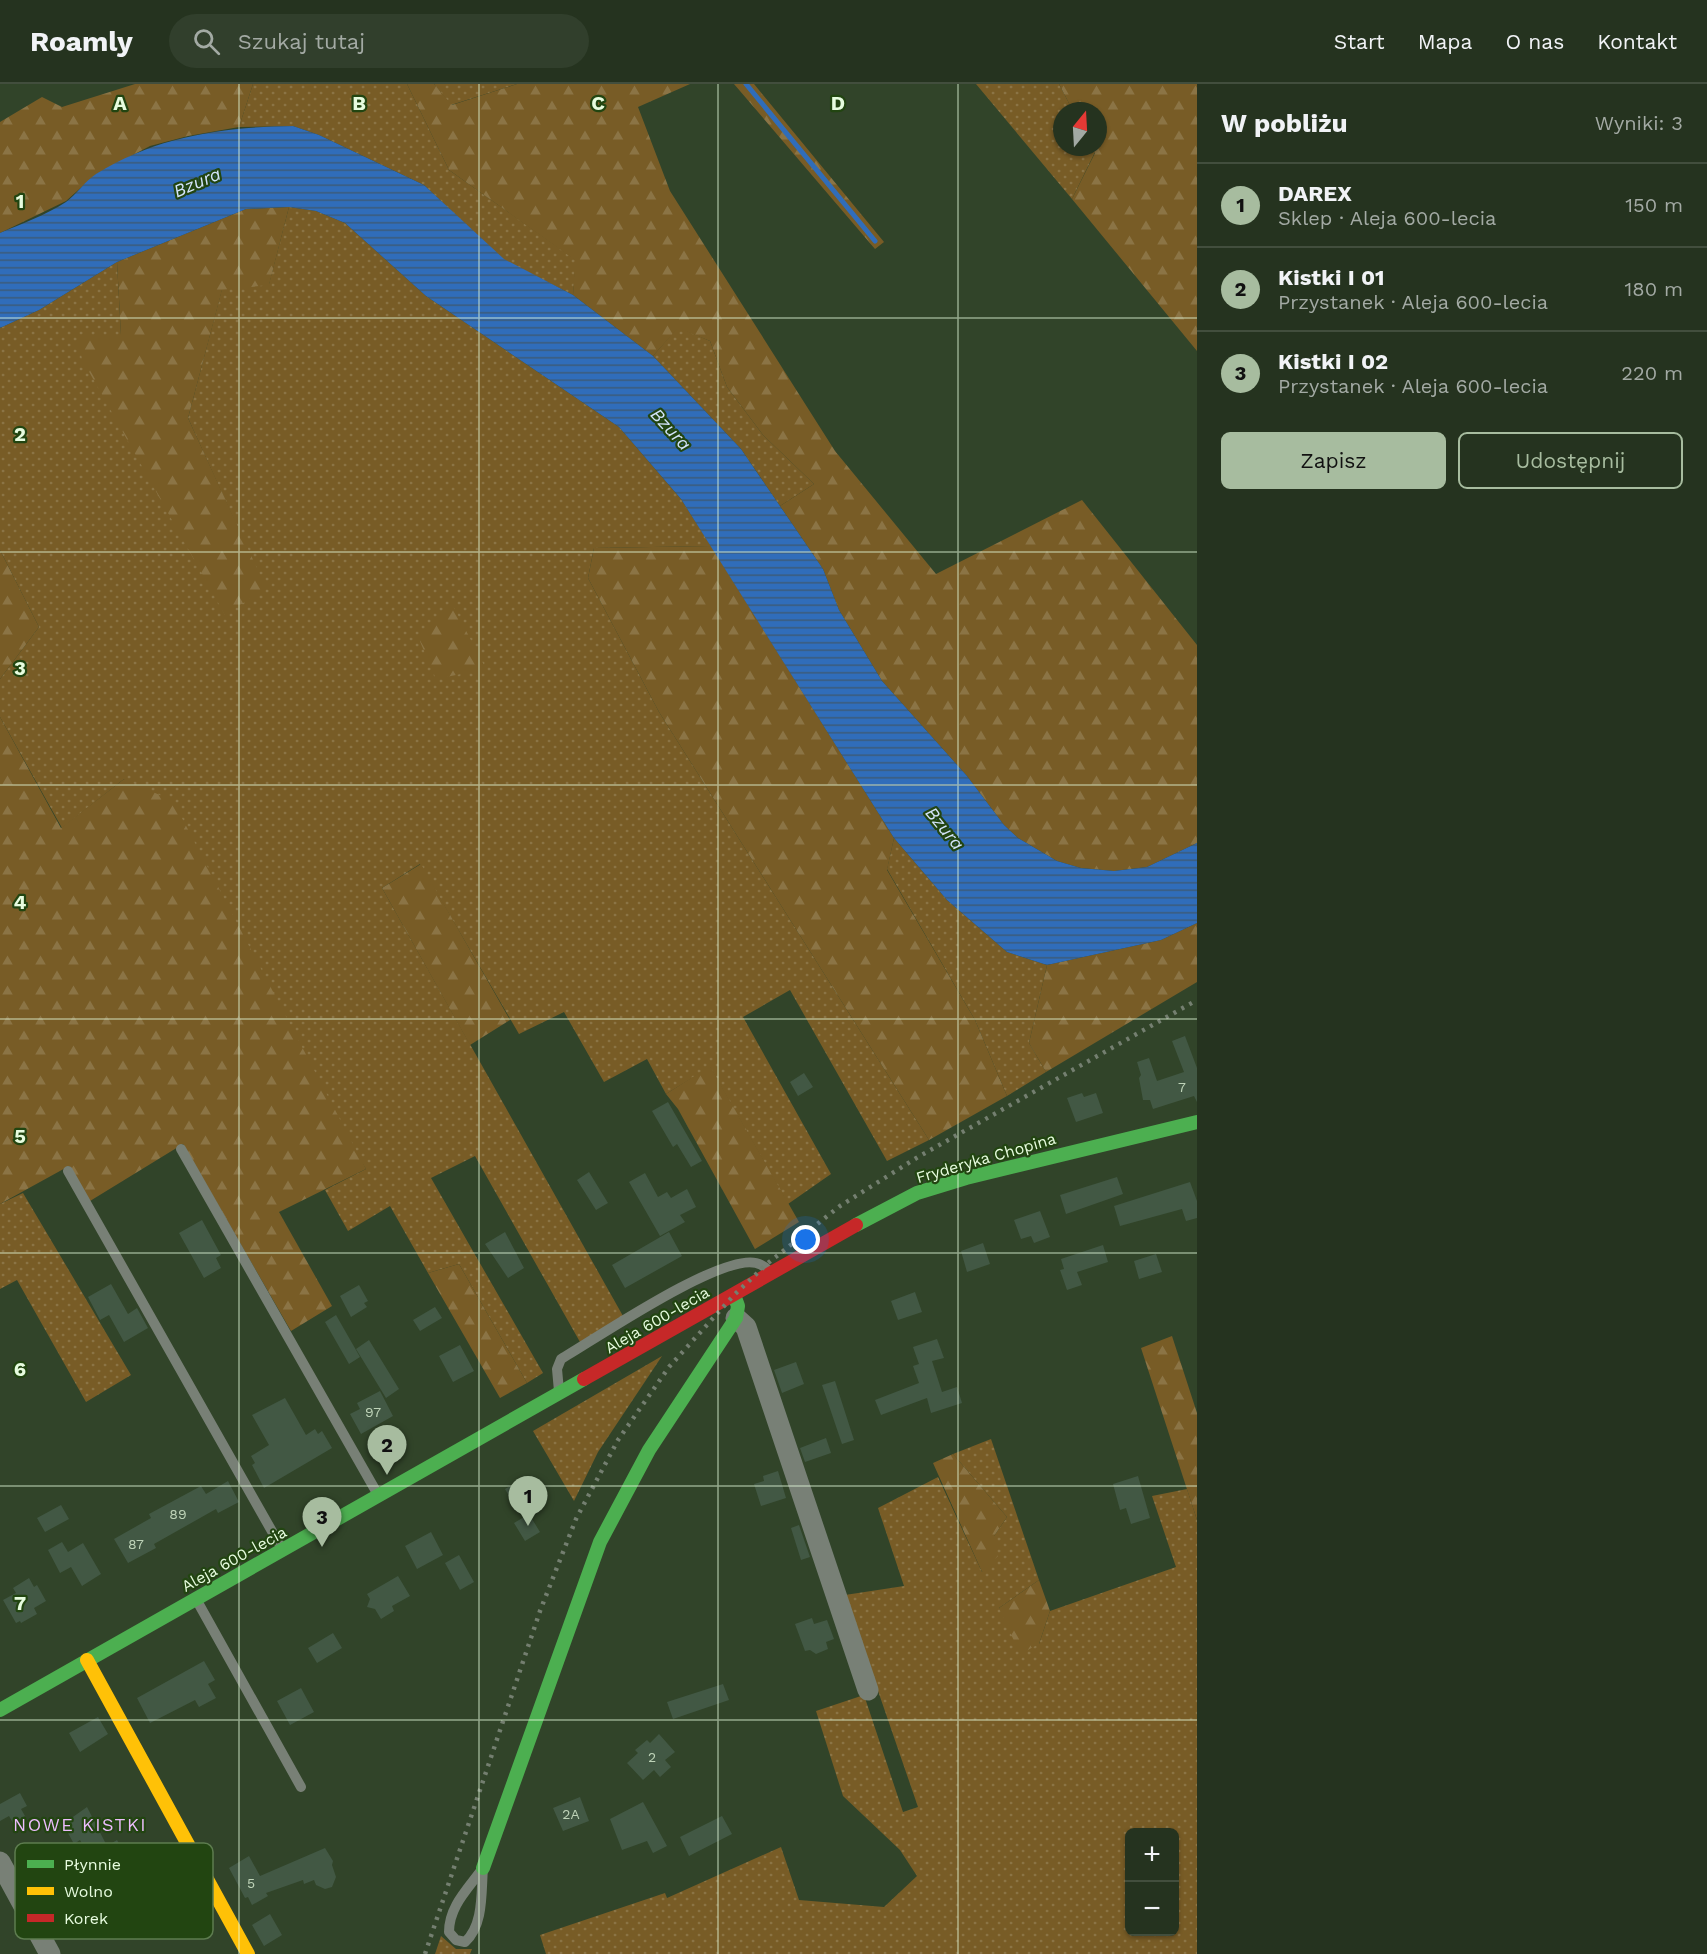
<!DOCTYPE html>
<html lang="pl">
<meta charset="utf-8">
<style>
body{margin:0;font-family:"Work Sans",sans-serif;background:#313f2c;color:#f1f3f6}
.controls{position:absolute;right:18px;bottom:18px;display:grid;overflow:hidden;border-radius:9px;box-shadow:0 2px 4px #0004}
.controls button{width:54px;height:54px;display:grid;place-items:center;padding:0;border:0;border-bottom:2px solid #424e3d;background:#25331f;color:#f1f3f6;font:30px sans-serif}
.compass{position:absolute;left:1053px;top:18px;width:54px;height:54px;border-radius:50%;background:#25331f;box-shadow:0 2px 4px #0004;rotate:18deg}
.you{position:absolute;left:806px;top:1156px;width:21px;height:21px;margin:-15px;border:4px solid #fff;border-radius:50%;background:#1a73e8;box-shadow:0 0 0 9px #1a73e833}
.badge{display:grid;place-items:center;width:39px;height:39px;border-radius:50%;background:#a7bc9f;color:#111;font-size:20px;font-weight:700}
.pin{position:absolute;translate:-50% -50px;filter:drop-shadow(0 2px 3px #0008)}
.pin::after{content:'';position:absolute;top:32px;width:21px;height:18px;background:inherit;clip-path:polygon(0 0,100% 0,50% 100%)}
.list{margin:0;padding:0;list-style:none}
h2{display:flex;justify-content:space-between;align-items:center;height:78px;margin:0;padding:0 24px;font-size:26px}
h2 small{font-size:20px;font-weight:400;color:#a3aaa4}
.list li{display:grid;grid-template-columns:39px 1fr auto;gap:18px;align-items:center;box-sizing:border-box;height:84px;padding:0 24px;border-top:2px solid #424e3d}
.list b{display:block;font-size:22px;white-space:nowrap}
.list p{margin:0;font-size:20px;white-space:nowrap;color:#a3aaa4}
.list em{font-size:20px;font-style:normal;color:#a3aaa4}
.actions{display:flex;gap:12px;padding:18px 24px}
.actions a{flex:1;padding:14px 0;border:2px solid #a7bc9f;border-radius:9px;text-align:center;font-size:21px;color:#a7bc9f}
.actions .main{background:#a7bc9f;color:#111}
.icon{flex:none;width:33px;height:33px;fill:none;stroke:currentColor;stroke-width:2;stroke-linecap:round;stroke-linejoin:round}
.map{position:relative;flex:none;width:1197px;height:1870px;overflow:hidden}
header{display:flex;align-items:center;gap:36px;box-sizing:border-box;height:84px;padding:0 30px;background:#25331f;border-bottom:2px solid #424e3d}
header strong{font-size:28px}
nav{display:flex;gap:33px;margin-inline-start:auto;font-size:21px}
.search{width:420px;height:54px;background:#313f2c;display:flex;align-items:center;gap:15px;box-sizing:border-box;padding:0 21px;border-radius:33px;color:#a3aaa4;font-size:22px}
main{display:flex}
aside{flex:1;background:#25331f}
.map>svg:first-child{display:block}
</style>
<header>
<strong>Roamly</strong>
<div class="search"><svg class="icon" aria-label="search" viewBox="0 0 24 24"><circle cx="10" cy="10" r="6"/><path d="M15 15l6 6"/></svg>Szukaj tutaj</div>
<nav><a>Start</a><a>Mapa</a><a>O nas</a><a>Kontakt</a></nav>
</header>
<main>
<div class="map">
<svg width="1197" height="1870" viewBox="0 0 1197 1870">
<defs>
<pattern id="green-dots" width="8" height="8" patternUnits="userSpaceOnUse" patternTransform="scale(1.5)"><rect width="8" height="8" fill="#785c26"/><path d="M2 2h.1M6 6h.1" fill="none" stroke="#8b7445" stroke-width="1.8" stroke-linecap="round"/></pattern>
<pattern id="forest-firs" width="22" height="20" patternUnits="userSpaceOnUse" patternTransform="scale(1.5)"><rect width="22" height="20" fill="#785c26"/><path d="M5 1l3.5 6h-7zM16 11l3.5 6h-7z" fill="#8b7445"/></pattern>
<pattern id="water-rules" width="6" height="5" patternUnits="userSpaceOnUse" patternTransform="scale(1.5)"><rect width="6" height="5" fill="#306dba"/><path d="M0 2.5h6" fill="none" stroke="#3c5b79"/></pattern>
</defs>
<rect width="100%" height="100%" fill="#314429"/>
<path fill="url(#green-dots)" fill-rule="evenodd" d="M253 0H407L449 86 576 176 573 211 504 176 424 101 319 51 293 42 239 43Z
M434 0H517L451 21Z
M976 0H1059L1073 27H1062V63H1092L1095 68 1072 115Z
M289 123 316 127 345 139 426 212 619 343 681 415 711 462 594 464 588 494 659 628 929 1056 887 1077 790 906 743 933 831 1090 788 1120 710 983 666 1010 647 975 604 998 564 928 519 950 420 780 382 804 623 1232 580 1258 475 1072 431 1094 543 1289 527 1299 459 1180 428 1189 390 1122 348 1147 325 1106 366 1085 124 695 62 744 0 633V595L39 543 0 466V244L39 226 117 178 121 251 265 504 188 334 222 205 269 200Z
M678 243 710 257 727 303 763 351 814 400 780 422 741 365 653 272Z
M894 754 947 816 1007 868 1047 881 1029 959 1046 988 1007 1012 975 936 887 785Z
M23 1109 131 1291 86 1318 17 1196 0 1205V1120Z
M662 1272 598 1368 574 1417 533 1347Z
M991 1355 1039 1496 999 1524 1039 1560 1050 1527 1176 1483 1152 1412 1187 1405 1197 1436V1870H546L540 1851 665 1809 667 1814 781 1763 799 1816 884 1823 917 1792 900 1766 843 1712 816 1627 864 1611 903 1728 918 1723 845 1511 904 1502 878 1424 938 1393 982 1488 994 1452 1007 1433 953 1370ZM1130 1748H1174V1848H1130Z
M441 1852 456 1865H472L470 1870H435Z"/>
<path fill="url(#forest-firs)" d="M135 0H253L239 43 188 52 150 62 95 91 66 117 0 149V38L42 13 62 23Z
M407 0H434L452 21 517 0H690L638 23 670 107 835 367 936 490 1082 416 1197 561V759L1147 783 1114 787 1081 784 1057 777 1018 754 1004 741 967 692 882 597 839 526 823 485 780 422 814 400 763 351 727 303 710 257 678 244 653 272 573 211 575 176 449 86Z
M734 0H754L884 158 875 165Z
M1059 0H1197V267L1072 115 1095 69 1092 63H1098V27H1073Z
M289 123 269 201 222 206 188 334 266 504 225 531 82 275 77 252 121 251 117 178 246 125Z
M711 462 894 754 887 786 975 936 1007 1012 929 1056 659 628 588 494 594 464Z
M0 466 39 543 0 595Z
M451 518 486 585 436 595 419 555Z
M0 633 61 744 124 695 173 717 366 1085 279 1128 332 1222 291 1247 183 1060 90 1117 69 1082 0 1120Z
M421 780 510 936 470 961 382 804Z
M1197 839V898L1046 988 1029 959 1047 881 1161 856Z
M710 982 799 1138 755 1165 678 1025 666 1010Z
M459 1180 527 1299 500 1314 428 1189Z
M1172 1252 1197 1329V1436L1141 1264Z
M953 1370 1007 1433 994 1452 998 1472 982 1488 933 1379Z
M1039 1496 1050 1527 1039 1560 1020 1570 999 1524Z"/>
<path fill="url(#water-rules)" d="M293 42 319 51 424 101 504 175 573 211 653 272 741 365 823 485 839 526 882 597 967 692 1004 741 1018 754 1057 777 1081 784 1114 787 1147 783 1197 759V839L1161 856 1047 881 1007 868 947 816 894 754 681 415 619 343 426 212 345 139 316 127 289 123 246 125 117 178 39 226 0 244V149C21 140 46 131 66 118 77 110 85 97 96 90 157 52 223 43 293 42Z"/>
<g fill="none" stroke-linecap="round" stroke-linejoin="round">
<path stroke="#306dba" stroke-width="5" d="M746 0 875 157"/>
</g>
<path fill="#425844" d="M1185 952 1197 984V1018L1194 1012 1153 1025 1150 1016H1143L1139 994 1141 991 1137 978 1149 974 1157 997 1184 988 1172 957Z
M804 989 813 1003 798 1012 790 998Z
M1082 1009 1084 1013 1096 1009 1103 1029 1076 1038 1067 1014Z
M668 1018 702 1077 691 1083 677 1060 673 1063 652 1027Z
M589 1088 608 1119 596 1126 577 1096Z
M645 1089 658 1113 667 1108 671 1114 687 1105 696 1123 680 1131 685 1138 660 1152 629 1098Z
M1117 1093 1123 1110 1066 1130 1060 1111Z
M1190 1098 1197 1117V1134L1186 1137 1182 1125 1120 1142 1114 1122Z
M1040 1127 1050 1153 1034 1159 1031 1152 1021 1155 1014 1136Z
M202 1136 221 1171 216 1174 221 1184 204 1194 179 1149Z
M505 1148 524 1184 508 1194 485 1160Z
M669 1148 682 1172 625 1204 612 1181Z
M983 1159 990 1180 967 1188 961 1167Z
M1103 1161 1108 1178 1077 1188 1082 1201 1067 1206 1060 1186 1064 1185 1061 1175Z
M1156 1170 1162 1188 1139 1195 1134 1177Z
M111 1200 128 1230 137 1224 148 1244 124 1258 109 1231 100 1236 88 1213Z
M359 1201 368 1217 364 1219 367 1223 351 1233 340 1212Z
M915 1208 922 1228 898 1236 891 1217Z
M435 1223 442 1234 420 1247 413 1236Z
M336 1231 360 1273 349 1280 325 1238Z
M937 1255 944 1274 932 1277 942 1308 957 1303 962 1319 931 1329 927 1314 881 1331 875 1316 919 1299 913 1282 919 1280 913 1263Z
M369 1256 399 1305 386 1314 356 1265Z
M460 1261 474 1287 453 1298 439 1272Z
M796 1278 804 1300 782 1309 774 1286Z
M835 1297 854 1356 842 1360 822 1301Z
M380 1307 393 1332 361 1350 350 1330 360 1325 357 1319Z
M285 1314 306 1351 315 1345 318 1350 322 1347 332 1364 264 1404 252 1381 255 1379 251 1372 269 1361 252 1331Z
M826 1354 831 1369 805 1378 800 1364Z
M778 1387 786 1414 761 1422 754 1400 764 1397 763 1392Z
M1138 1392 1150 1434 1131 1440 1126 1424 1120 1426 1113 1400Z
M526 1393 538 1412 516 1424 505 1405Z
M228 1397 239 1418 218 1429 216 1425 154 1460 156 1464 128 1479 114 1455 151 1434 149 1430 201 1402 206 1410Z
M61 1421 69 1435 45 1448 37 1434Z
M529 1430 540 1448 525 1457 514 1439Z
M799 1441 810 1473 801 1476 791 1444Z
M431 1448 443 1471 417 1485 405 1462Z
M62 1458 68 1468 83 1459 101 1490 82 1502 71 1483 60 1489 48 1466Z
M459 1471 474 1498 460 1506 445 1479Z
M398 1492 410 1512 392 1522 394 1527 381 1535 375 1525 367 1523 370 1515 367 1510Z
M29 1494 34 1503 37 1501 46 1517 34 1524 37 1530 21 1539 20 1537 16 1539 3 1516 16 1509 13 1504Z
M812 1534 814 1540 827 1536 834 1555 826 1558 828 1565 816 1570 810 1566 805 1567 795 1540Z
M333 1549 342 1564 317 1579 308 1564Z
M204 1577 215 1596 208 1600 216 1614 199 1623 195 1616 150 1639 137 1614Z
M723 1600 729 1616 673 1635 667 1618Z
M301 1604 314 1628 290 1641 277 1617Z
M98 1633 108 1650 80 1668 69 1649Z
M659 1650 675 1668 665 1676 671 1683 660 1693 654 1686 643 1696 627 1679 638 1669 635 1666 647 1656 650 1659Z
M20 1709 27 1722 21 1725 25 1732 13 1739 9 1732 0 1737V1720Z
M580 1713 589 1737 563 1747 553 1724Z
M643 1718 667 1762 653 1769 647 1757 622 1766 610 1735Z
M87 1723 107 1762 117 1756 128 1775 146 1766 148 1770 160 1763 171 1782 132 1804 137 1811 116 1823 80 1756 74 1760 63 1740Z
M722 1732 732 1750 689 1772 680 1753Z
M325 1764 333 1777 332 1781 336 1793 332 1803 325 1805 316 1801 314 1796 304 1800 303 1796 266 1809 268 1812 252 1821 248 1813 245 1814 229 1784 249 1772 260 1792Z
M270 1830 282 1851 264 1862 252 1841Z"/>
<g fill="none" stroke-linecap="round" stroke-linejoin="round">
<path stroke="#788076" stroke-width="10" d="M181 1065 377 1409
M68 1087 282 1465
M559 1307 557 1285 561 1275C597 1254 720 1170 756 1179 760 1180 765 1183 768 1186
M196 1515 301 1703
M483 1784C481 1808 484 1841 465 1858L456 1856 449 1848C449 1822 468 1805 483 1784Z"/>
<path stroke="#788076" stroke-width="21" d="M736 1234 746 1243 868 1606
M0 1778 50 1870"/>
<path stroke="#4caf50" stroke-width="14" d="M856 1141 917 1109 966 1094 1197 1038
M0 1626 584 1295
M483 1784 600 1458 649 1366 736 1234 738 1222 734 1211"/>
<path stroke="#ffc107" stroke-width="14" d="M87 1576 248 1870"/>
<path stroke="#c62828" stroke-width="14" d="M584 1295 856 1141"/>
<path stroke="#747f70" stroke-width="4.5" stroke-dasharray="3 6" stroke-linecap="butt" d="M425 1870 540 1527 576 1435 618 1356 669 1283 734 1211 768 1179 840 1122 918 1073 1197 916"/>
</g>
<path fill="none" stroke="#e7fcdf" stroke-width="1.5" stroke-opacity="0.55" d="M239 0V1870M479 0V1870M718 0V1870M958 0V1870M0 234H1197M0 468H1197M0 701H1197M0 935H1197M0 1169H1197M0 1402H1197M0 1636H1197"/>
<g text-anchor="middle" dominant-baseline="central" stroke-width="4.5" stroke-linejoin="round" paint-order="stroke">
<g font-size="14" fill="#bed3b8">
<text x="1182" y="1003">7</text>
<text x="373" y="1328">97</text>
<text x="178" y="1430">89</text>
<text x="136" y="1460">87</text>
<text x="652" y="1673">2</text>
<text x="571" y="1730">2A</text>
<text x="251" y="1799">5</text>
</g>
<g font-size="16" fill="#e7fcdf" stroke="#224511">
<text transform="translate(986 1074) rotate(-16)">Fryderyka Chopina</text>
<text transform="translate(657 1236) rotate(-30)">Aleja 600-lecia</text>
<text transform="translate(234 1475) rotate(-29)">Aleja 600-lecia</text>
</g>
<g font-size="18" font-style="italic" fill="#d3e4fb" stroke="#224511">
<text transform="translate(197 98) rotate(-23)">Bzura</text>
<text transform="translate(671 345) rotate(47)">Bzura</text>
<text transform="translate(945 744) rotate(51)">Bzura</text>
</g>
<g font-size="18" letter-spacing="1.5" fill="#ecbdfd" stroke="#224511">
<text x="80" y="1740">NOWE KISTKI</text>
</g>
</g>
<rect x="15" y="1759" width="198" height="96" rx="9" fill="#224511" stroke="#5d7c4f" stroke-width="1.5"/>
<rect x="27" y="1776" width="27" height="8" fill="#4caf50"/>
<rect x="27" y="1803" width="27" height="8" fill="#ffc107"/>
<rect x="27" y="1830" width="27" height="8" fill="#c62828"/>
<g font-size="16" fill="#e7fcdf">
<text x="64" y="1786">Płynnie</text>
<text x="64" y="1813">Wolno</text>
<text x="64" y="1840">Korek</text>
</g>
<g font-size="20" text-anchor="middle" font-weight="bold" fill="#e7fcdf" stroke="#224511" stroke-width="4.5" stroke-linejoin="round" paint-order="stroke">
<text x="120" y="26">A</text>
<text x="359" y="26">B</text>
<text x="598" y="26">C</text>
<text x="838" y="26">D</text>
<text x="20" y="124">1</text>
<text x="20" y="357">2</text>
<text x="20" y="591">3</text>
<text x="20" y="825">4</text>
<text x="20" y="1059">5</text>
<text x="20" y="1292">6</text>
<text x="20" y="1526">7</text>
</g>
</svg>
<div class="controls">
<button>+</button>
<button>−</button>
</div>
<svg class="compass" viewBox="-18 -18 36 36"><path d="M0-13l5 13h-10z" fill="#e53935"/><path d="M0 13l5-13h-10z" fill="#a3aaa4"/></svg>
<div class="you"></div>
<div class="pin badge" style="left:528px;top:1442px">1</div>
<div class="pin badge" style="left:387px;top:1391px">2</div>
<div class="pin badge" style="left:322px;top:1463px">3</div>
</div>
<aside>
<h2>W pobliżu<small>Wyniki: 3</small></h2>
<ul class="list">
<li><span class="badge">1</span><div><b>DAREX</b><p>Sklep · Aleja 600-lecia</p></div><em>150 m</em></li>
<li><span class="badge">2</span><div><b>Kistki I 01</b><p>Przystanek · Aleja 600-lecia</p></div><em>180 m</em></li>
<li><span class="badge">3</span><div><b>Kistki I 02</b><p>Przystanek · Aleja 600-lecia</p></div><em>220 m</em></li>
</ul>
<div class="actions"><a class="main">Zapisz</a><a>Udostępnij</a></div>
</aside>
</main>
